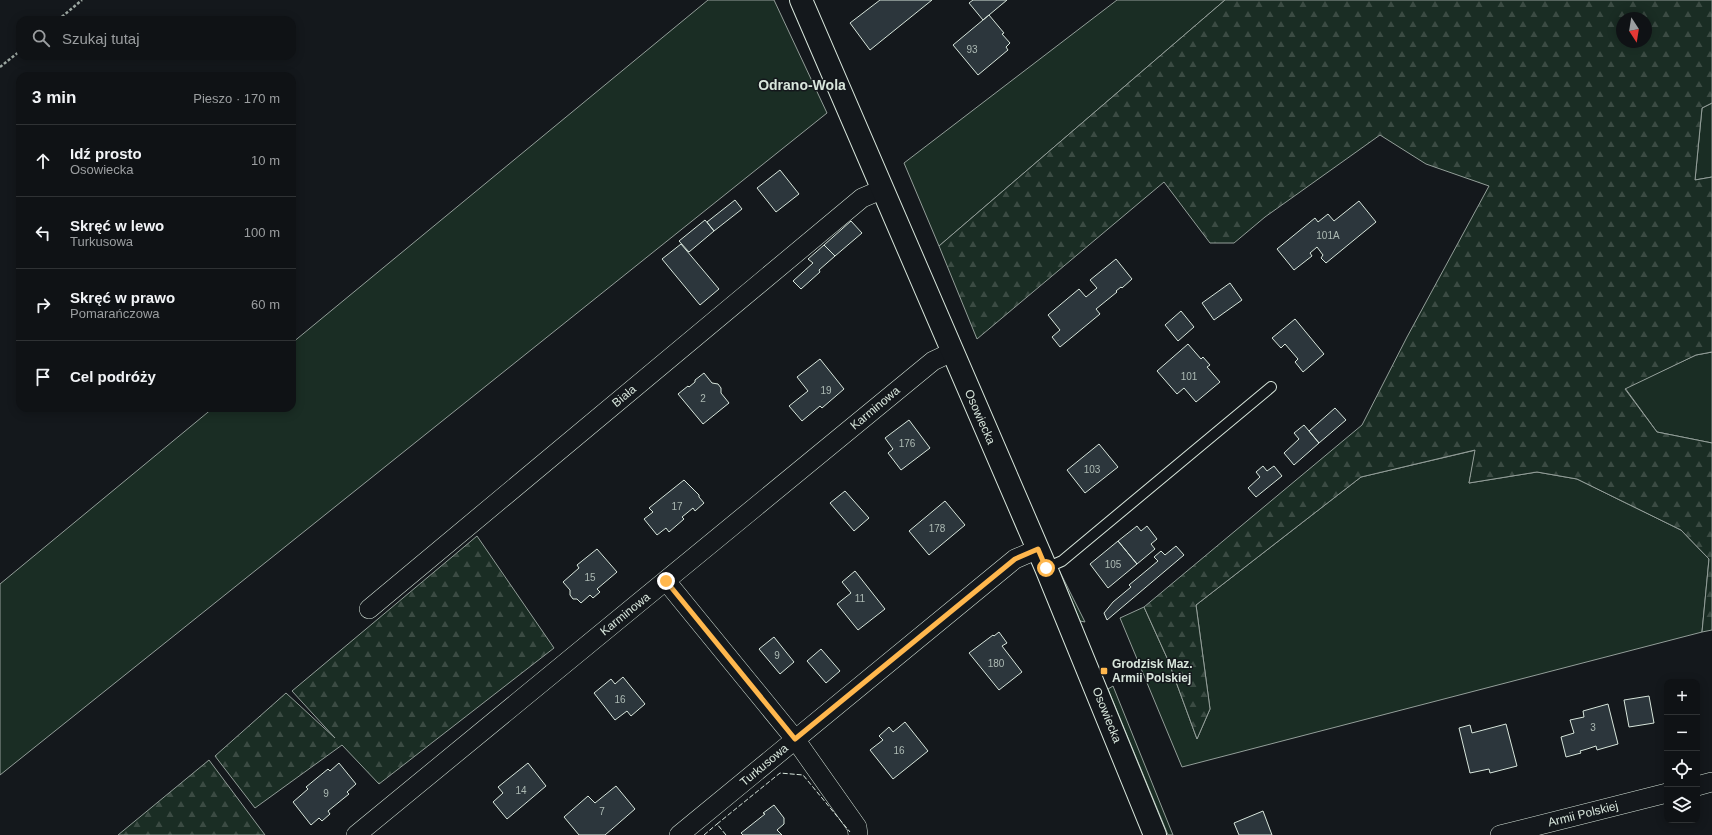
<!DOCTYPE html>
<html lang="pl">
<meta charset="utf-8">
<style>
body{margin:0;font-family:Helvetica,sans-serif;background:#181b1e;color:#f1f3f6}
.controls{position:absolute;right:12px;bottom:12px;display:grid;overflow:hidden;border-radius:8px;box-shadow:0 2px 10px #0003}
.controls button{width:36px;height:36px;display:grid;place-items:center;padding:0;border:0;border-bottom:1px solid #2f3234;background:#0f1215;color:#f1f3f6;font:20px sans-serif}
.compass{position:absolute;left:1616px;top:12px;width:36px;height:36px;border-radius:50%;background:#0f1215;box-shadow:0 2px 10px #0003;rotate:168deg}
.stop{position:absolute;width:12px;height:12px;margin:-9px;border:3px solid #ffb74d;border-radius:50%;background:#fff}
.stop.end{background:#ffb74d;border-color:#fff;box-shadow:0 1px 4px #0008}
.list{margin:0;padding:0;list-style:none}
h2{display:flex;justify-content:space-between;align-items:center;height:52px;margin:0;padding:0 16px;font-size:17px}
h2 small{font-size:13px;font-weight:400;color:#9b9ea0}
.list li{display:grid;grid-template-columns:26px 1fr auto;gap:12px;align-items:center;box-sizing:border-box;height:72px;padding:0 16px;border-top:1px solid #2f3234}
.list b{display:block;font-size:15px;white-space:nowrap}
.list p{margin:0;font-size:13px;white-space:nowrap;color:#9b9ea0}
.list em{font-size:13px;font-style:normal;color:#9b9ea0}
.icon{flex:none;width:22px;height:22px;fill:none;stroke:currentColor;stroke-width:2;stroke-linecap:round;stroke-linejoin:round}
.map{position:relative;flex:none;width:1712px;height:835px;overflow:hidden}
.search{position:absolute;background:#0f1215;box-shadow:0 2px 10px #0003;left:16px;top:16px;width:280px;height:44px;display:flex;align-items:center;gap:10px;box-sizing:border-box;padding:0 14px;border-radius:12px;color:#9b9ea0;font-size:15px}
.panel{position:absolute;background:#0f1215;box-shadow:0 2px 10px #0003;left:16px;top:72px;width:280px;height:340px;border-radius:12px}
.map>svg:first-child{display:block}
</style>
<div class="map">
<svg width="1712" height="835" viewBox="0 0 1712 835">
<defs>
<pattern id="forest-firs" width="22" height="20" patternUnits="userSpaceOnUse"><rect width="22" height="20" fill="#1a2d24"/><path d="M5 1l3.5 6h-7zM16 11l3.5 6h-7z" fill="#3b4b43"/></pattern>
</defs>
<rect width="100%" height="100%" fill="#14181c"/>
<path fill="#1a2d24" stroke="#939e99" d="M708 0H774L827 113 0 775V584L213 408H292V343Z
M1117 0H1225L939 246 904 163Z
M1712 103V177L1695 180 1702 108Z
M1712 352V443L1657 432 1625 388 1696 355Z
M1476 450 1469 483 1537 472 1577 479 1681 530 1709 559 1702 632 1182 767 1120 618 1144 607 1168 660 1197 739 1210 709 1196 605 1361 477Z
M1059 570 1085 622 1080 621Z
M1113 686 1173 835H1168L1108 689Z"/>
<path fill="url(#forest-firs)" stroke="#939e99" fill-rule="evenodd" d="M1225 0H1712V103L1702 108 1695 180 1712 177V352L1696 355 1625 389 1657 432 1712 443V630L1702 632 1709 559 1681 530 1577 479 1537 472 1469 483 1475 450 1361 477 1196 605 1210 709 1197 739 1168 660 1144 607 1362 425 1407 337 1489 186 1426 164 1380 135 1265 217 1234 243H1210L1164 182 977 339 939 246ZM1622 18H1646V42H1622Z
M477 536 554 648 379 784 342 745 255 808 215 756 286 693 335 738 292 691Z
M209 760 265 835H118Z"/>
<path fill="#2c363c" stroke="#d8e6dc" d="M880 0H932L870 50 850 23Z
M973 0H1007L983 20 969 3Z
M989 15 1004 33 1002 34 1010 43 1006 47 1008 50 978 75 953 45Z
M780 170 799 194 776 212 757 188Z
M735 200 742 209 714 231 707 222Z
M1359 201 1376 222 1326 263 1321 258 1323 255 1317 247 1310 253 1312 256 1294 270 1277 249 1315 218 1318 222 1328 214 1334 221Z
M705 220 714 231 689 252 679 241Z
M851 221 862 233 835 256 824 245Z
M681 244 719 289 700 305 662 259Z
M824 245 835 256 819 270 820 272 801 289 793 281 813 263 808 259Z
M1116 259 1132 279 1122 288 1121 287 1116 291 1117 292 1096 309 1100 314 1060 347 1052 337 1060 330 1048 315 1079 289 1086 297 1097 288 1090 280Z
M1230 283 1242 300 1214 320 1202 303Z
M1181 311 1194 327 1178 341 1165 325Z
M1295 319 1324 354 1303 372 1295 362 1298 359 1285 344 1281 348 1272 338Z
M1188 344 1201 359 1203 357 1210 365 1207 367 1220 382 1196 402 1184 388 1177 394 1157 371Z
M820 359 844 389 822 408 820 406 802 421 789 406 808 391 797 377Z
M704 373 712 383 718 384 721 388V393L729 403 703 424 678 394 688 386 689 387 695 382V380Z
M1335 408 1346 420 1319 443 1309 431Z
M909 420 930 448 901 470 888 453 893 449 885 438Z
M1304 425 1319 443 1294 465 1284 453 1299 439 1294 433Z
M1099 444 1118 467 1085 493 1067 470Z
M1263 466 1267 471 1274 466 1282 476 1256 497 1248 488 1260 477 1256 472Z
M684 480 699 495V497L704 503 695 511 693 508 682 517 684 519 669 532 666 528 657 535 644 519 653 512 649 508Z
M845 491 869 518 854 531 830 503Z
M945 501 965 525 929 555 909 531Z
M1137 526 1141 531 1147 526 1157 539 1151 544 1155 549 1137 564 1118 541Z
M1118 541 1137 564 1108 588 1090 564Z
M1176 546 1184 555 1107 620 1104 613 1113 602 1131 587 1129 585 1158 561 1154 557 1161 551 1165 555Z
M597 549 617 572 597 589 600 592 593 598 590 595 581 603 577 599H573L570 595V590L563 582 579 568 577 565Z
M855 571 885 609 858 630 837 604 851 593 842 582Z
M999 632 1007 643 1002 646 1022 672 999 690 969 653 993 635 994 636Z
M774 637 794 662 780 674 759 649Z
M821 649 840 671 826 683 807 661Z
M623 677 645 704 631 716 627 711 615 720 594 693 611 679 615 684Z
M1649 696 1654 723 1629 727 1624 700Z
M1608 704 1618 744 1597 750 1596 746 1587 749 1580 751 1581 753 1566 757 1561 737 1574 733 1570 720 1584 717 1583 711Z
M905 722 928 751 893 779 870 750 883 740 879 736 889 727 893 732Z
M1506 724 1517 766 1490 773 1489 769 1470 773 1459 728 1470 725 1472 733Z
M339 763 356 784 347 792 349 794 328 811 330 814 322 821 319 818 311 825 293 802 308 789 306 787 328 769 330 771Z
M528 763 546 786 507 819 493 802 503 793 498 787Z
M616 786 635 809 605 835H579L564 817 588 796 595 803Z
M774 805 784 818V824L777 830 782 835H743L741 833 765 814 763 813Z
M1263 811 1272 835H1239L1234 823Z"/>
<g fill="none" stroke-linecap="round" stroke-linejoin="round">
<g stroke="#d8e6dc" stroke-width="12">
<path id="lane" d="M1046 568 1062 561 1271 387"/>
</g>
<g stroke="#d8e6dc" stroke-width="20">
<path id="street" d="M666 581 795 739 857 827 858 835
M369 609 862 198 883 189
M1697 786 1712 782
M356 835 933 361 952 352
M679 835 1015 559 1038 549
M1500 835 1667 793"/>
</g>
<g stroke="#d8e6dc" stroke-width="24">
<path id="secondary" d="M801 0 1046 568 1155 835"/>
</g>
<path stroke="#9da8a2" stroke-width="2.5" stroke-dasharray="3 2" stroke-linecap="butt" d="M58 20 82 0
M0 67 20 51"/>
<use href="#lane" stroke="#14181c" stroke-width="10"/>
<use href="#street" stroke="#14181c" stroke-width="19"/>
<use href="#secondary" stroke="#14181c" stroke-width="22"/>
<path stroke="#d8e6dc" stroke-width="1" stroke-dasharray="5 2" stroke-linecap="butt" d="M704 835 717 824
M726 835 717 824 780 773 803 775 850 832"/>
</g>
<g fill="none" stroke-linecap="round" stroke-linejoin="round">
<path stroke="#ffb74d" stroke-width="5" d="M666 581 795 739 1015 559 1038 549 1046 568"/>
</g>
<rect fill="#ffb74d" stroke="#14181c" stroke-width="1.5" x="1100" y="667" width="8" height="8" rx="2"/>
<g text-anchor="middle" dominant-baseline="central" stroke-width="3" stroke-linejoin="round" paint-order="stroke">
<g font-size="10" fill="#adbab4">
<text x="972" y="49">93</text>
<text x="1328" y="235">101A</text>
<text x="1189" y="376">101</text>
<text x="826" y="390">19</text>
<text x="703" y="398">2</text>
<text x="907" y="443">176</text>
<text x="1092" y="469">103</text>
<text x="677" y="506">17</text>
<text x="937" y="528">178</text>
<text x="1113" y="564">105</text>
<text x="590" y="577">15</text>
<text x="860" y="598">11</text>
<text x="777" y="655">9</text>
<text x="996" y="663">180</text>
<text x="620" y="699">16</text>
<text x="1593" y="727">3</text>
<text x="899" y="750">16</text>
<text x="521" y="790">14</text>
<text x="326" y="793">9</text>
<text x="602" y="811">7</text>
</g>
<g font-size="12" fill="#d8e6dc" stroke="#14181c">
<text transform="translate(624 396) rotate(-40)">Biała</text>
<text transform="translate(875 408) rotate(-40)">Karminowa</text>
<text transform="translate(980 417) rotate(66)">Osowiecka</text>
<text transform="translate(625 614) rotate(-39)">Karminowa</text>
<text transform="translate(1107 715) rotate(68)">Osowiecka</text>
<text transform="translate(764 765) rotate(-40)">Turkusowa</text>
<text transform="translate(1583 814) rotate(-14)">Armii Polskiej</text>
</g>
<g font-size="12" font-weight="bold" fill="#d8e6dc" stroke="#14181c" text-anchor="start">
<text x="1112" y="664">Grodzisk Maz.<tspan x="1112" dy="14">Armii Polskiej</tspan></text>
</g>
<g font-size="14" font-weight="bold" fill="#d8e6dc" stroke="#14181c">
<text x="802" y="85">Odrano-Wola</text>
</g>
</g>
</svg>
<div class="controls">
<button>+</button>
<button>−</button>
<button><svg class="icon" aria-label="locate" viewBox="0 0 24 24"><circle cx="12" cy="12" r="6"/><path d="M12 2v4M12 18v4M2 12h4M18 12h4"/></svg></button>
<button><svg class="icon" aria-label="layers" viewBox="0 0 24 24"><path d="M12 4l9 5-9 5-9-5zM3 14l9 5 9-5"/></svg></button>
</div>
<svg class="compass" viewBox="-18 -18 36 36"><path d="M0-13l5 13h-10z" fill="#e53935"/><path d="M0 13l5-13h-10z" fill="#9b9ea0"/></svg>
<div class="stop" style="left:1046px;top:568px"></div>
<div class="stop end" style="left:666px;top:581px"></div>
<div class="search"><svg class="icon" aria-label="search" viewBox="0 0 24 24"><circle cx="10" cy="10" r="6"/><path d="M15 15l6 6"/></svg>Szukaj tutaj</div>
<section class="panel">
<h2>3 min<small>Pieszo · 170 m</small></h2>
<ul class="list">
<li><svg class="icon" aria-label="ahead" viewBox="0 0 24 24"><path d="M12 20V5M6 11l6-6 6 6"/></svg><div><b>Idź prosto</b><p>Osowiecka</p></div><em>10 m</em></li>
<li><svg class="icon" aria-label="left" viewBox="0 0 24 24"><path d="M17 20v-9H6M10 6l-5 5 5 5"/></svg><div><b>Skręć w lewo</b><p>Turkusowa</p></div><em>100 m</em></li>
<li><svg class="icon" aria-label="right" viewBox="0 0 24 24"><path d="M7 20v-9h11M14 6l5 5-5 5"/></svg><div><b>Skręć w prawo</b><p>Pomarańczowa</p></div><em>60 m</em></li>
<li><svg class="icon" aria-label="arrive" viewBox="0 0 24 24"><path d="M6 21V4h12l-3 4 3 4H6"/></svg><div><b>Cel podróży</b></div></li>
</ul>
</section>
</div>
